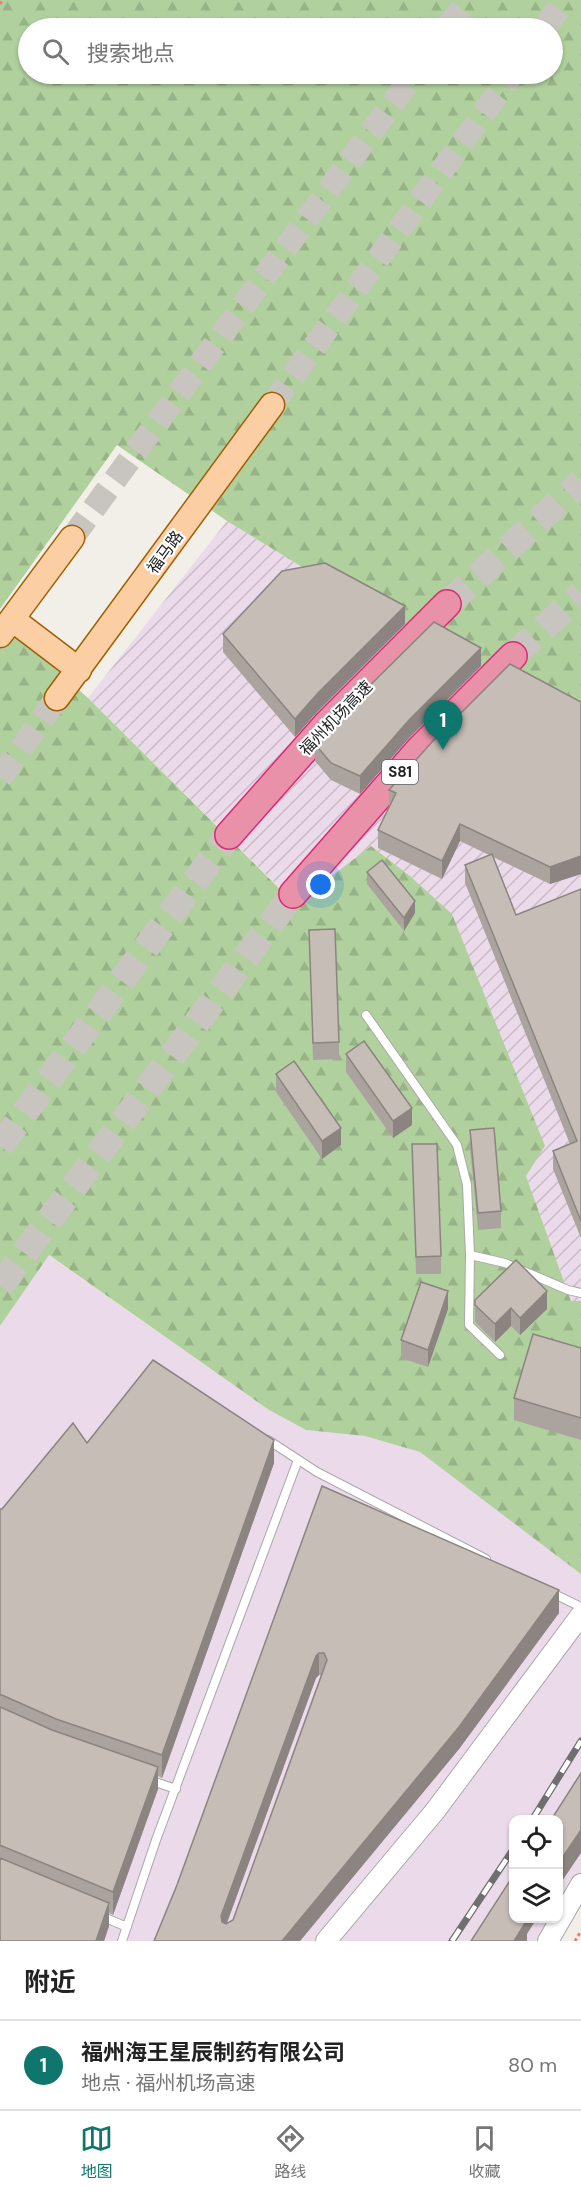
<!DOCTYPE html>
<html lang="zh">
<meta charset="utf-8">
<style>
body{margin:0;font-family:"DM Sans","Noto Sans SC",sans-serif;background:#f2f2f2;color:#222}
.controls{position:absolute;right:18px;bottom:18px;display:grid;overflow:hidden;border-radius:12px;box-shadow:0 2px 4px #0004}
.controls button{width:54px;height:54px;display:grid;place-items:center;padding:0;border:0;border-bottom:2px solid #e0e0e0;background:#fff;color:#222;font:30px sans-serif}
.you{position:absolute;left:321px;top:885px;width:21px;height:21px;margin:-15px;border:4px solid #fff;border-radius:50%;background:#1a73e8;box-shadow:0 0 0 9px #1a73e833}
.badge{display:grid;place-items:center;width:39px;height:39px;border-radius:50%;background:#0f766e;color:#fff;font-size:20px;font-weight:700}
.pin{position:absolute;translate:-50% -50px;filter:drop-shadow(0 2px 3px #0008)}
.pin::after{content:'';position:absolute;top:32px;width:21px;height:18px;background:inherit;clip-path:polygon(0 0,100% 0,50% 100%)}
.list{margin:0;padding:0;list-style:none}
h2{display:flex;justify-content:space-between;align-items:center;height:78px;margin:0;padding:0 24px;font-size:26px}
h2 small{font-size:20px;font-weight:400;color:#767676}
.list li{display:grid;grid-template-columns:39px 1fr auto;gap:18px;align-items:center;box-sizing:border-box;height:90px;padding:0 24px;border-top:2px solid #e0e0e0}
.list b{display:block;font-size:22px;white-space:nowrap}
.list p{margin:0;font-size:20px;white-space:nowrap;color:#767676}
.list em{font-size:20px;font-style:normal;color:#767676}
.icon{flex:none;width:33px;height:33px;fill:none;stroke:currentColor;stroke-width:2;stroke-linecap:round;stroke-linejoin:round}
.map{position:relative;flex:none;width:581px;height:1941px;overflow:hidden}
.search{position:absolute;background:#fff;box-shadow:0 2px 4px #0004;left:18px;right:18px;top:18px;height:66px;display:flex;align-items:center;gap:15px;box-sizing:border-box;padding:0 21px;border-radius:33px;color:#767676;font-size:22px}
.sheet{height:168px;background:#fff}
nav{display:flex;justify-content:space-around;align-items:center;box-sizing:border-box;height:84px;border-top:2px solid #e0e0e0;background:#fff;font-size:16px;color:#767676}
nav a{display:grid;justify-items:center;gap:3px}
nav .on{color:#0f766e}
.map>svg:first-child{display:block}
</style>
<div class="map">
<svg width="581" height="1941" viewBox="0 0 581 1941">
<defs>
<pattern id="industrial-furrows" width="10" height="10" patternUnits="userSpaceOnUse" patternTransform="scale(1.5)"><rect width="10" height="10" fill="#ebdae9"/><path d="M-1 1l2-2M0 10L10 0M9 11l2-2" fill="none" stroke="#c9bbc8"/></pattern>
<pattern id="forest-firs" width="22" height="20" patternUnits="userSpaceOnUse" patternTransform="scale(1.5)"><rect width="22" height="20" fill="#b0d19d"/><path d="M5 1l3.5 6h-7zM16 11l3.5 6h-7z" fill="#97b387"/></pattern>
</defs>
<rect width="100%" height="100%" fill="#f2eee8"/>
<path fill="url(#industrial-furrows)" d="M227 521 325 581 557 707 581 708V1301H571L526 1176 451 914 410 876 371 846 296 904 88 698Z"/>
<path fill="#ebdae9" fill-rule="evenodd" d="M48 1255 269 1410 306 1430 365 1436 420 1452 501 1511 581 1573V1905L560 1941H0V1326ZM514 1820H558V1918H514Z"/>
<path fill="url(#forest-firs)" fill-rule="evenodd" d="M0 0H581V708L557 707 325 581 227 521 117 445 0 609ZM28 28H552V74H28Z
M0 619 88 698 295 904 371 846 410 876 452 914 545 1146 526 1176 571 1301H581V1574L420 1452 365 1436 306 1430 269 1410 49 1255 0 1326Z"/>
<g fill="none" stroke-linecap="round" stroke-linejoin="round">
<path stroke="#c8c5c0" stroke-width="24" stroke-dasharray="24 12" stroke-linecap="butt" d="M447 28 468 0
M544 28 565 0
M272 405 512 74
M72 538 414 74
M0 778 57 698"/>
<path stroke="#c8c5c0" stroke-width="27" stroke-dasharray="27 14" stroke-linecap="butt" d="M447 604 581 482
M513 656 581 594
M0 1146 229 835
M0 1286 293 894"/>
<g stroke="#a8a8a8" stroke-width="10">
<path id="service" d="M366 1015 457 1145 467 1185 470 1255 469 1325 500 1355
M470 1255 505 1263 568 1290 581 1293
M268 1440 317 1472 486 1559
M550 1592 581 1607
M149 1780 176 1789
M101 1916 127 1927
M122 1941 156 1840 298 1460"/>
</g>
<g stroke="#a8a8a8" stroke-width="22">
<path id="tertiary" d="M326 1941 435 1811 581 1615
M548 1941 581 1884"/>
</g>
<g stroke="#9f5e00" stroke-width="27">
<path id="primary" d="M12 619 79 670
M0 635 72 538
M57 698 272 405"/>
</g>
<g stroke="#dc2874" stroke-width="30">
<path id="motorway" d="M229 835 328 723 447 604
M293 894 420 749 513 656"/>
</g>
<path stroke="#fa7470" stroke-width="3" stroke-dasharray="3 3" stroke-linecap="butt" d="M0 4 2 0
M575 1941 581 1931"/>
<use href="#service" stroke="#fff" stroke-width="8"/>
<use href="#tertiary" stroke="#fff" stroke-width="20"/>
<use href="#primary" stroke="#fccea3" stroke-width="24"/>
<use href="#motorway" stroke="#e891a8" stroke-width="27"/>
<g stroke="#6f6f6f" stroke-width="7">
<path id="rail" d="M532 1820 581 1741
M452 1941 514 1848"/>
</g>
<use href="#rail" stroke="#fff" stroke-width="4.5" stroke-dasharray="14" stroke-linecap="butt"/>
</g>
<path fill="#aba39d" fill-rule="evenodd" d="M405 624 317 712 295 737 223 652V634Z
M481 666 409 738 360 794 331 780 315 761V744Z
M581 702V874L550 884 493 857 516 915 581 889V1238L553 1169V1151L570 1144 465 883V865L489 855 460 841 442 879 378 848V830L389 806V790Z
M367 872 415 913 404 931 367 884Z
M309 930 339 1042V1059L313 1060Z
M346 1054 412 1125 393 1138 346 1072Z
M276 1074 341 1145 322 1159 276 1092Z
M470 1130 501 1211V1228L478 1230 470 1147Z
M412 1144 441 1256V1274H416Z
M475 1300 547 1309 520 1335 511 1326 495 1342 475 1322Z
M448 1309 428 1367 401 1358V1340Z
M581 1348V1440L514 1420V1398Z
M87 1443 274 1463 162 1778 158 1776V1789L113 1915 109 1913V1926L104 1941H0V1509H2Z
M322 1486 559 1613 459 1749 300 1941H154L177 1885ZM319 1675H321L233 1920 227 1923 316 1678Z"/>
<path fill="#8b8480" d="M405 606V624L317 712 295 737V719L317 694Z
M481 648V666L409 738 360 794V776L409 720Z
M460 824V841L442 879V861Z
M581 856V874L550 884V867Z
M415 901V913L404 931V918Z
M412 1108V1125L393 1138V1121Z
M341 1128V1145L322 1159V1141Z
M448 1291V1309L428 1367V1350Z
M547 1291V1309L520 1335V1318Z
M511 1308V1326L495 1342V1324Z
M274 1440V1463L162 1778V1755Z
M559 1590V1613L459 1749 300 1941H282Z
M319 1653V1675L316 1678 221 1939V1916L316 1656Z
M158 1767V1789L113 1915V1892Z
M581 1830V1853L558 1887V1864Z
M109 1903V1926L104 1941H96Z
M523 1918H537L527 1934V1941H514Z"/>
<path fill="#c7bdb7" stroke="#8b8480" stroke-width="1.5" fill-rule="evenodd" d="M325 563 405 606 317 694 295 719 223 634 282 571Z
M434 622 481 648 409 720 360 776 331 763 315 744 339 716Z
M510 664 581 702V856L550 867 460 824 442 861 378 830 396 793 389 790 432 742Z
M492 854 516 915 581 889V1221L553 1151 577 1141 465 865Z
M382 860 415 901 404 918 367 872Z
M335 929 339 1042 313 1043 309 930Z
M364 1041 412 1108 393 1121 346 1054Z
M294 1061 341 1128 322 1141 276 1074Z
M494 1128 501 1211 478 1213 470 1130Z
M412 1144H437L441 1256 416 1257Z
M516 1260 547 1291 520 1318 511 1308 495 1324 475 1305V1300Z
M421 1282 448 1291 428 1350 401 1340Z
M533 1334 581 1348V1418L514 1398Z
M153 1360 274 1440 162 1755 56 1719 2 1695H0V1509H2L73 1423 87 1443Z
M322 1486 559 1590 459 1727 282 1941H154L177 1885ZM319 1653H324L327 1660 233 1920 226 1924 222 1922 221 1916 316 1656Z
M0 1707 52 1730 158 1767 113 1892 2 1846H0Z
M581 1773V1830L558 1864V1820H551Z
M0 1858 109 1903 96 1941H0Z
M513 1876V1918H524L527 1920 514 1941H471Z"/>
<g text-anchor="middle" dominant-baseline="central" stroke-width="4.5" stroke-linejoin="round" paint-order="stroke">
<rect fill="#fff" stroke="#646464" stroke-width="1.5" x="382" y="760" width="36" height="24" rx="4.5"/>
<g font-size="15" font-weight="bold" fill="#212121">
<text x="400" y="772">S81</text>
</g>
<g font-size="16" fill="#212121" stroke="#fff">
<text transform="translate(165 552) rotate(-54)">福马路</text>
<text transform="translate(336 718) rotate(-46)">福州机场高速</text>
</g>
</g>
</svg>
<div class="controls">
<button><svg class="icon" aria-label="locate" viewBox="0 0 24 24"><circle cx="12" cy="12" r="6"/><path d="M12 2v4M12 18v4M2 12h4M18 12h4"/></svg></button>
<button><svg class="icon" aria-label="layers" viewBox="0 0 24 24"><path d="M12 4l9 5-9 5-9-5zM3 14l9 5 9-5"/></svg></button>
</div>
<div class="you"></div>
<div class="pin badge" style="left:443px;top:750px">1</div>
<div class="search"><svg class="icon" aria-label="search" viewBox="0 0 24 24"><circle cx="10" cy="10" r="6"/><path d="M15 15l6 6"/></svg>搜索地点</div>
</div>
<section class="sheet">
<h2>附近<small></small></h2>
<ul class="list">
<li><span class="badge">1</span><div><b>福州海王星辰制药有限公司</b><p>地点 · 福州机场高速</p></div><em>80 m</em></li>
</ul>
</section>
<nav>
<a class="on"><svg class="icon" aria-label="map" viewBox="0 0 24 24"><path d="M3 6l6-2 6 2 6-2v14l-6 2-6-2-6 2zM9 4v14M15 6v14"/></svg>地图</a>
<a><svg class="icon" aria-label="directions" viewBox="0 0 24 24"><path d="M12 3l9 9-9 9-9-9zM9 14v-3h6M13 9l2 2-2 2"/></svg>路线</a>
<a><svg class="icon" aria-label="saved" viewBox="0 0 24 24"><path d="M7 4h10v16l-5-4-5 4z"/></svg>收藏</a>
</nav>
